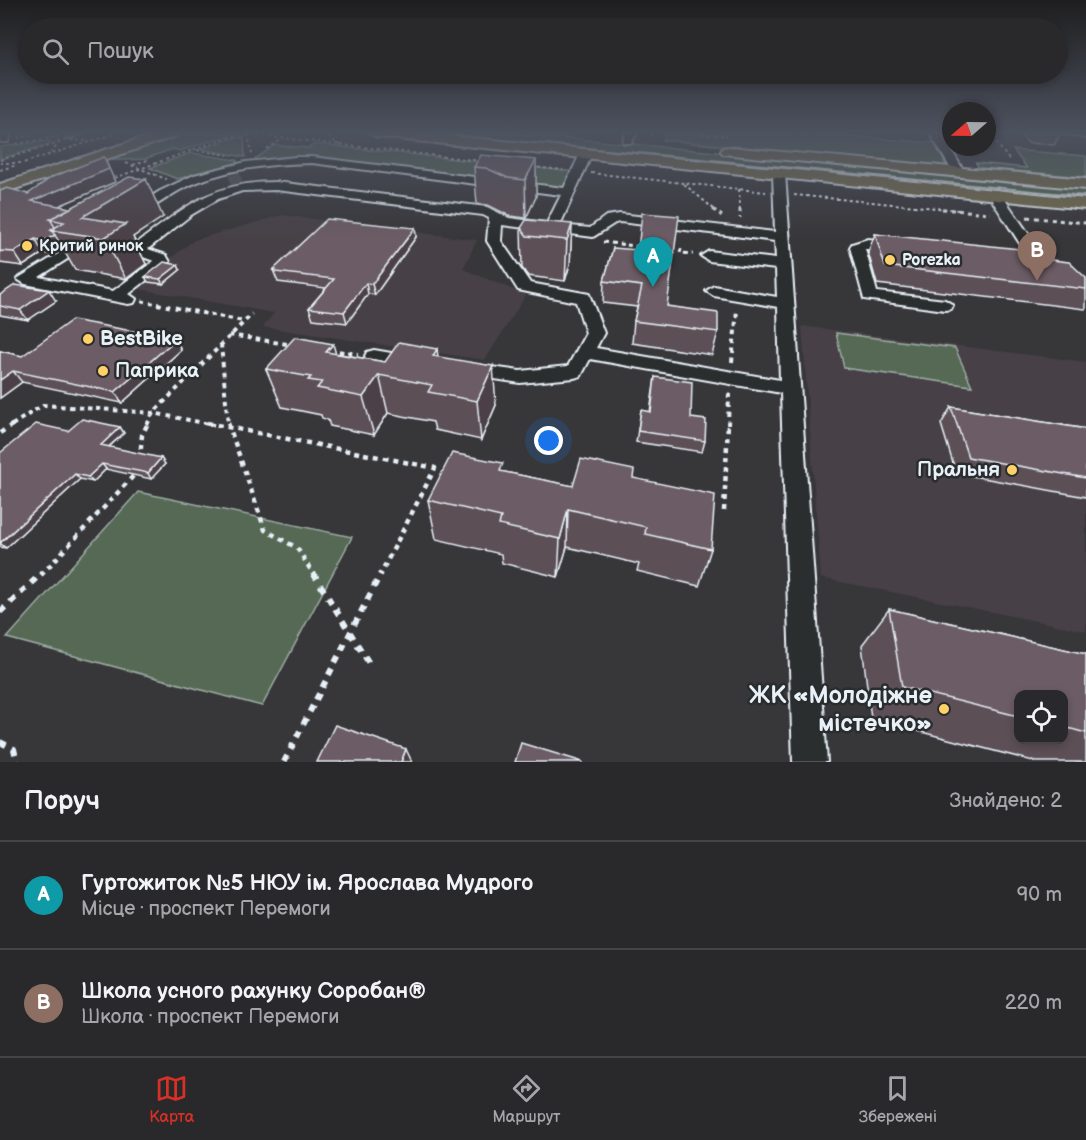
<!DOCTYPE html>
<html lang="uk">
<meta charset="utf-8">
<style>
body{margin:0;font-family:"Balsamiq Sans",sans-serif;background:#313033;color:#f1f3f6}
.controls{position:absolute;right:18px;bottom:18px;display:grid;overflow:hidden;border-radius:12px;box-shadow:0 3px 9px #0003}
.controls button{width:54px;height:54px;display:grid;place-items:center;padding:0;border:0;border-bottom:2px solid #454447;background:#29282b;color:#f1f3f6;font:30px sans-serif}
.compass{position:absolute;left:942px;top:102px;width:54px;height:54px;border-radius:50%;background:#29282b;box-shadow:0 3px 9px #0003;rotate:250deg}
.you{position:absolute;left:549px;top:441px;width:21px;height:21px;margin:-15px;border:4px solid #fff;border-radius:50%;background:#1a73e8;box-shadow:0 0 0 9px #1a73e833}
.badge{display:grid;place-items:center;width:39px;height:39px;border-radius:50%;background:#d93025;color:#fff;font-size:20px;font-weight:700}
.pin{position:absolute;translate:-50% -50px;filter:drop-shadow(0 2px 3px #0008)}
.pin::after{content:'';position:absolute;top:32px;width:21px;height:18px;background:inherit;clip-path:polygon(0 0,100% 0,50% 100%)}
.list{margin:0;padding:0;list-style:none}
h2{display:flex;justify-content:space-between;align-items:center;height:78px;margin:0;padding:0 24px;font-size:26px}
h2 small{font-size:20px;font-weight:400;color:#a5a6a9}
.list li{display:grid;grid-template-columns:39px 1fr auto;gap:18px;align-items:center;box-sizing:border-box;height:108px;padding:0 24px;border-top:2px solid #454447}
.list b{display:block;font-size:22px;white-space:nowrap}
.list p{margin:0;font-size:20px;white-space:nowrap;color:#a5a6a9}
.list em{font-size:20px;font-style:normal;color:#a5a6a9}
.icon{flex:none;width:33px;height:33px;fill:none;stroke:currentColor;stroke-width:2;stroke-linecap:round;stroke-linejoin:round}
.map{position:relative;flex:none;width:1086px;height:762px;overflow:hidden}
.search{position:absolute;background:#29282b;box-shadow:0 3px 9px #0003;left:18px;right:18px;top:18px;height:66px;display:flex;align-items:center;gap:15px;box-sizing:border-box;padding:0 21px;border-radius:33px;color:#a5a6a9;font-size:22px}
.sheet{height:294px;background:#29282b}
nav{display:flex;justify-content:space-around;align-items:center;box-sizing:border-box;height:84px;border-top:2px solid #454447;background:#29282b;font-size:16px;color:#a5a6a9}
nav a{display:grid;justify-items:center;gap:3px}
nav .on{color:#d93025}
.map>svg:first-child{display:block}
</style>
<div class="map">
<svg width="1086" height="762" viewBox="0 0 1086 762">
<rect width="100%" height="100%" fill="#373639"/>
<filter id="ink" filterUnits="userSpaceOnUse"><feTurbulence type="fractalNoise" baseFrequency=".0167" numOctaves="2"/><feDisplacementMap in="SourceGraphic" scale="12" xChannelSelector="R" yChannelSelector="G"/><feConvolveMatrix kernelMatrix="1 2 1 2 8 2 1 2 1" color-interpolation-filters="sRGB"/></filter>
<g filter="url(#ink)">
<path fill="#474146" d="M282 215 477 240 463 269 526 295 485 360 263 327 274 313 133 288 194 240Z
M802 326 1086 362V631L821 578Z"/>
<path fill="#556954" stroke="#9eada6" stroke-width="1.5" d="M185 133H241L219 138 180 151 173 149 144 159 98 161Z
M415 133H515L1086 187V199Z
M666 133H809L934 143 947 167 663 140Z
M244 137 245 157 201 149 229 139Z
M48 141 51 142 50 144 0 159V147Z
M315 144 575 172 566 189 308 158H288L251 162 275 145 308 148Z
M1013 150 1086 156V177L979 168 976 163 1027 168Z
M191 153 237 160 236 164 177 179 150 168Z
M836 333 955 348 972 386 844 368Z
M138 492 352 537 262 706 7 638Z"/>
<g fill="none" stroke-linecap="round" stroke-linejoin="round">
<path stroke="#525256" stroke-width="12" stroke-dasharray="12 6" stroke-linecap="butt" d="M234 174 237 184"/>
<g stroke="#e8f1f8" stroke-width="4">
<path id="minor" d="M1 133H11L8 142H0Z
M626 133H636L632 143H624L623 141Z
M930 133H941L965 173 963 176H955Z
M1062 133H1086V138Z
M586 151 592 154 560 225 590 228 606 216 620 214 775 232 773 174 779 170 785 174 827 762H793L781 393 590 359 581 376 574 378 520 383 462 374 459 370 462 366 469 364 520 371 568 366 586 333 576 302 518 290 487 241 489 218 483 215 276 190 242 191 218 199 191 215 148 249 166 255 170 262 129 294 136 299 134 303 128 304 25 284 17 279 86 237 93 241 91 244 39 277 113 291 154 261 132 253 130 250 132 247C183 209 209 182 276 182L487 207 509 218 547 223 561 195 312 163C267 164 222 169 182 189 169 195 142 218 129 215L127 212 160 191 194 175 246 162 296 157H312L564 188 580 154ZM620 222 775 241 776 259 709 251 701 256 709 261 776 269 777 297 714 286 706 291 714 296 778 307 780 380 596 348 604 333 589 294 530 283 501 241 502 225 593 237 615 223Z
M994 190 999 191 1048 262 1045 265 1018 264 1010 259 1018 254 1028 256 988 194Z
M868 239 896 242 903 246 896 250 865 249 877 292 945 300 953 305 951 309 945 310 864 299 850 247 852 244Z
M374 350 420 358 422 362 420 366 413 368 367 360 365 356 367 352Z"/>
</g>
<g stroke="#e8f1f8" stroke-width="4">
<path id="major" d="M157 133H179L177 136 0 194V184Z
M369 133H422L1086 199V209L376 137Z
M728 147 1086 179V189L723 154 721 151 723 148Z"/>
</g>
<path stroke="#e8f1f8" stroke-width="2" stroke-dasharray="3 3" stroke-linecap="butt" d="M311 133 324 134 341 146
M651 133 652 139
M696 133 727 136
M989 133 1010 161
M248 134 252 154
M264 135 275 133
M105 137 116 133
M18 138 37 133
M86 141 68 140 90 133
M57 142 68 140 64 138
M16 144 60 136
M267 149 281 140
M197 150 228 155
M0 160 59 143 51 153
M0 163H23L105 137
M126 163 166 179
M133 165 148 160
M532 167 563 170
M0 170 17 165
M591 173 766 192
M109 180 223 139 248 134 482 161
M684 184 715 210
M739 189 740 210
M794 195 959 210"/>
<path stroke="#e8f1f8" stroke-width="3" stroke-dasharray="4 4" stroke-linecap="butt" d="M713 209 722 216
M740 209V218
M942 209 990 213
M1027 217 1086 223
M603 242 643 247
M681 249 680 253 693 254
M142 301 164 305"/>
<path stroke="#e8f1f8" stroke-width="4" stroke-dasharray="4.5 4.5" stroke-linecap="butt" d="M157 304 243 321
M229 335 293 345
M221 344 228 425
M330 350 358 354
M732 362 737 310
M12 425 43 405 153 413 214 425
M147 425 153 413 252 314
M728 425 729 393"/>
<path stroke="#e8f1f8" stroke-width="4.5" stroke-dasharray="5 5" stroke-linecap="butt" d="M207 423 435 468 380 575
M228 423 265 530 297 548 314 575
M0 433 15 423
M140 459 142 435 148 423
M724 511 728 423
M41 575 137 472"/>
<path stroke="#e8f1f8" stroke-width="6" stroke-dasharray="7 7" stroke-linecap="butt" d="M313 573 372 668
M0 612 42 573
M0 742 14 749 17 762
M284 762 381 573"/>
<use href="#minor" fill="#2a2d2e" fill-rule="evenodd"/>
<use href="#major" fill="#746c4b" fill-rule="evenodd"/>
<path stroke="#e8f1f8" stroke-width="1.5" d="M434 133 1086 196"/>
</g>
<path fill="#5d4f57" stroke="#e8f1f8" stroke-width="1.5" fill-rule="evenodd" d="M61 133H87L71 138Z
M1019 133H1061L1054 145 1028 143Z
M104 157 115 182 58 206 70 208 163 217 133 237 146 264 126 279 75 270 63 249 53 255 43 253 23 266 0 263V191L28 194Z
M536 160V197L526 218 510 216 488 205 477 204 474 167Z
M572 224 570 264 565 281 528 276 522 268 521 228Z
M415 228 416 237 375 295 368 294 347 323 313 319 309 308 326 288 278 282 273 270Z
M875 234 1035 258 1086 278V308L1085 309 877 284 868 252Z
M613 248 667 306 718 332 712 355 632 343 634 321 637 307 603 303 604 281Z
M178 265 180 270 163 284 148 282 145 277Z
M0 295 56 301 28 320 0 315Z
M176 339 181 350 122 403 22 382 0 398V351L22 356Z
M335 353 385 362 438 357 496 405 481 440 435 430 433 422 388 413 374 435 330 426 328 420 322 418 321 415 282 407 266 369Z
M655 377 691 418 705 441 702 452 636 442 641 410 650 412Z
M951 407 1086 429V497L956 473 941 424Z
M120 427 124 433 109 447 165 464 151 479 106 469 93 482 80 479 6 548 0 547V453L68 431Z
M504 472 573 486 633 478 711 549 699 586 637 571 639 564 567 547 558 577 502 563 501 554 436 539 428 500Z
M889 609 1086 654V762H1037L871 719 862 645ZM1018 694H1064V740H1018Z"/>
<path fill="#4c4047" stroke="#e8f1f8" stroke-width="1.5" d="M87 133 71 138 69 134Z
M104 157 115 182 40 214 32 201Z
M536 160V197L526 218 525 180Z
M146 179 163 217 133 237 146 264 126 279 104 238 82 217Z
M572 224 570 264 565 281 567 240Z
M415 228 416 237 375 295 372 284Z
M55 235 63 249 53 255 44 241Z
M35 239 43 253 23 266 14 252Z
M178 265 180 270 163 284 160 279Z
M366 283 368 294 347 323 344 312Z
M49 290 56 301 28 320 20 310Z
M176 339 181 350 122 403 115 392Z
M333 344 344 382 326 352Z
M437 349 442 387 433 356Z
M493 366 496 405 481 440 477 401Z
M13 371 22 382 0 398V380Z
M379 375 388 413 374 435 363 397Z
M120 427 124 433 105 450 101 445Z
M161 458 165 464 151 479 148 473Z
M102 464 106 469 93 482 88 477Z
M75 474 80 479 6 548 0 543Z
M568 509 567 547 558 577 560 539Z
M406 749 412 762H401Z"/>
<path fill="#6c5c65" stroke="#e8f1f8" stroke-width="1.5" d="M481 155 536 160 525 180 508 178 486 168 474 167Z
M104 157 109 169 32 201 70 208 50 219 55 227 51 230 55 235 44 241 35 239 14 252 0 251V191L7 188 28 194 52 177Z
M129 177 146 179 82 217 126 224 104 238 51 230 64 222 50 219Z
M642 213 679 216 667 306 718 313V332L634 321 642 286 604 281 613 248 638 250Z
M327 219 415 228 372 284 366 283 344 312 309 308 334 279 275 272 276 270H273Z
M526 220 572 224 567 240 527 236 521 228Z
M875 234 1029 250 1035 258 1069 262 1086 278V289L885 266Z
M164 262 178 265 160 279 145 277Z
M15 285 49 290 20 310 0 306V295Z
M72 320 176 339 115 392 13 371 0 380V351L22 356Z
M295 337 333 344 326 352 385 362 399 342 437 349 433 356 493 366 477 401 428 392 432 385 379 375 363 397 317 388 322 382 308 380 311 377 266 369Z
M655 377 692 382 691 418 706 420 705 441 638 431 641 410 651 412Z
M951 407 1086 429V478L968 457Z
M82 419 120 427 101 445 161 458 148 473 102 464 88 477 75 474 0 543V453L36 424 68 431Z
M452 453 503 463 500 471 573 486 581 459 634 470 633 478 715 495 711 549 645 534 646 527 568 509 560 539 499 525 501 517 428 500Z
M889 609 1086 654V733L1064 727V694H1018V716L902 687Z
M335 725 406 749 401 762H317Z
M521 743 583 762H515Z"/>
</g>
<linearGradient id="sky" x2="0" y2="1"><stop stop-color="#1e1e1f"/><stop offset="0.55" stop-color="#4d525f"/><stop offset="1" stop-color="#4d525f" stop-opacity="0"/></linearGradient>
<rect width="1086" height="240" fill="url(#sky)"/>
<g fill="#ffd166" stroke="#2a2d2e" stroke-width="2">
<circle cx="27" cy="246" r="6"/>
<circle cx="890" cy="260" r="6"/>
<circle cx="88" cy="339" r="6"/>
<circle cx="103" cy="371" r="6"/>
<circle cx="1012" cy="470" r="6"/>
<circle cx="944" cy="709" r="6"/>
</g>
<g text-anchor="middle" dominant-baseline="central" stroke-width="5" stroke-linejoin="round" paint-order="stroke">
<g font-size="16" font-weight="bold" fill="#e8f1f8" stroke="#2a2d2e" text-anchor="start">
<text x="39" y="246">Критий ринок</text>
<text x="902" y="260">Porezka</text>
</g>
<g font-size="20" font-weight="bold" fill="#e8f1f8" stroke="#2a2d2e" text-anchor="start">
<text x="100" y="339">BestBike</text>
<text x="115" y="371">Паприка</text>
<text x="1000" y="470" text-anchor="end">Пральня</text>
</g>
<g font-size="24" font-weight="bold" fill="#e8f1f8" stroke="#2a2d2e" text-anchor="end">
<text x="932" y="695">ЖК «Молодіжне<tspan x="932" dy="28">містечко»</tspan></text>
</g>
</g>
</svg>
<div class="controls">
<button><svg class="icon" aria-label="locate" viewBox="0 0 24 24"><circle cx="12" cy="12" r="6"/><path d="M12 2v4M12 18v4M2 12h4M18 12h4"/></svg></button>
</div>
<svg class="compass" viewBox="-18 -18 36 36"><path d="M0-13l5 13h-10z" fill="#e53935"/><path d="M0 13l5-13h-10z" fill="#a5a6a9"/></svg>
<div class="you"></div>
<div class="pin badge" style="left:653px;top:287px;background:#0f9aa8">A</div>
<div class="pin badge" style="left:1037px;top:281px;background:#8d6e63">B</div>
<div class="search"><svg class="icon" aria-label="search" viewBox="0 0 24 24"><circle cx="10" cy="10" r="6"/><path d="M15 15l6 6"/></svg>Пошук</div>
</div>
<section class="sheet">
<h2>Поруч<small>Знайдено: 2</small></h2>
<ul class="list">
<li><span class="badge" style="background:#0f9aa8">A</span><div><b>Гуртожиток №5 НЮУ ім. Ярослава Мудрого</b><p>Місце · проспект Перемоги</p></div><em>90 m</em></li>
<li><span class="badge" style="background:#8d6e63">B</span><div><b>Школа усного рахунку Соробан®</b><p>Школа · проспект Перемоги</p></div><em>220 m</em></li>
</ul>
</section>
<nav>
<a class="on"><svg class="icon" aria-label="map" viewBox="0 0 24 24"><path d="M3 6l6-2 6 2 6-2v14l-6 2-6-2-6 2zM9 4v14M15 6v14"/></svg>Карта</a>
<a><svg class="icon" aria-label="directions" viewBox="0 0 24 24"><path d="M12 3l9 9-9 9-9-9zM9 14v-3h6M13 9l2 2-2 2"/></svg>Маршрут</a>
<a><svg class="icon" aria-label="saved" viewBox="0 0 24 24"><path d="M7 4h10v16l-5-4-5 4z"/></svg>Збережені</a>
</nav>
